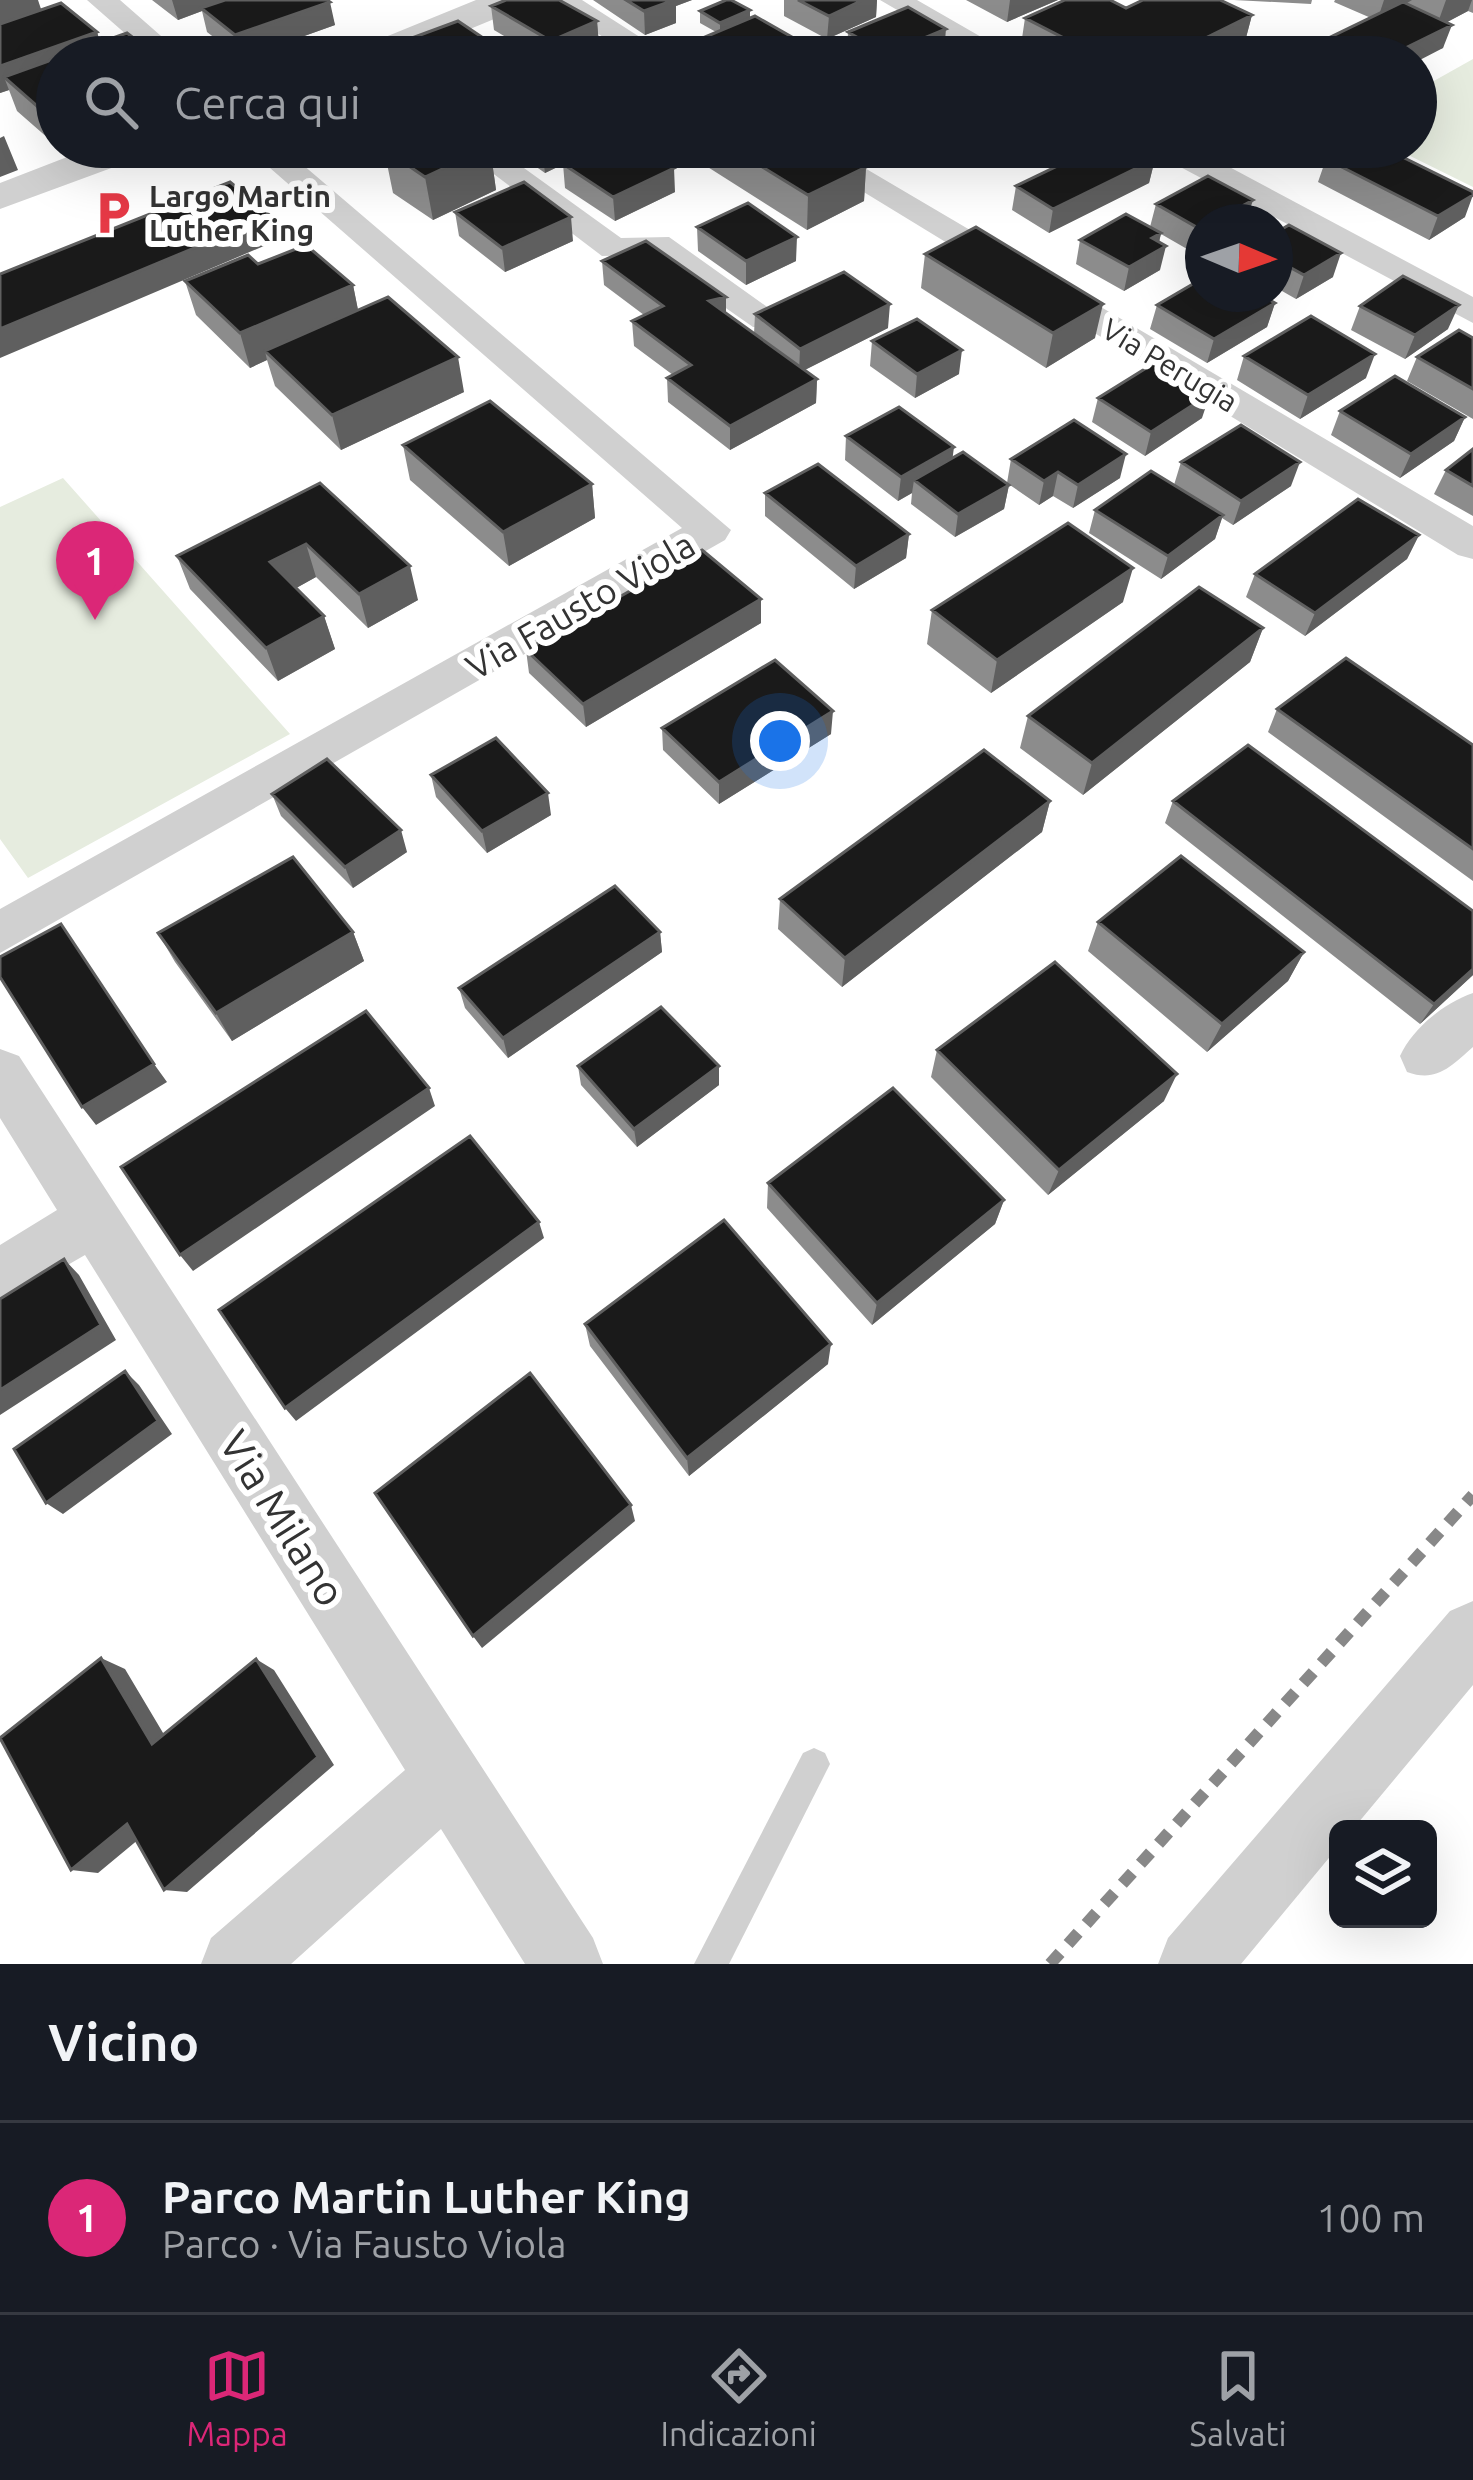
<!DOCTYPE html>
<html lang="it">
<meta charset="utf-8">
<style>
body{margin:0;font-family:Ubuntu,sans-serif;background:#242831;color:#f1f3f6}
.controls{position:absolute;right:36px;bottom:36px;display:grid;overflow:hidden;border-radius:18px;box-shadow:0 12px 48px #0002}
.controls button{width:108px;height:108px;display:grid;place-items:center;padding:0;border:0;border-bottom:3px solid #363941;background:#171b24;color:#f1f3f6;font:60px sans-serif}
.compass{position:absolute;left:1185px;top:204px;width:108px;height:108px;border-radius:50%;background:#171b24;box-shadow:0 12px 48px #0002;rotate:92deg}
.you{position:absolute;left:780px;top:741px;width:42px;height:42px;margin:-30px;border:9px solid #fff;border-radius:50%;background:#1a73e8;box-shadow:0 0 0 18px #1a73e833}
.badge{display:grid;place-items:center;width:78px;height:78px;border-radius:50%;background:#db2777;color:#fff;font-size:39px;font-weight:700}
.pin{position:absolute;translate:-50% -99px;filter:drop-shadow(0 3px 6px #0008)}
.pin::after{content:'';position:absolute;top:63px;width:42px;height:36px;background:inherit;clip-path:polygon(0 0,100% 0,50% 100%)}
.list{margin:0;padding:0;list-style:none}
h2{display:flex;justify-content:space-between;align-items:center;height:156px;margin:0;padding:0 48px;font-size:51px}
h2 small{font-size:39px;font-weight:400;color:#9ea1a6}
.list li{display:grid;grid-template-columns:78px 1fr auto;gap:36px;align-items:center;box-sizing:border-box;height:192px;padding:0 48px;border-top:3px solid #363941}
.list b{display:block;font-size:45px;white-space:nowrap}
.list p{margin:0;font-size:39px;white-space:nowrap;color:#9ea1a6}
.list em{font-size:39px;font-style:normal;color:#9ea1a6}
.icon{flex:none;width:66px;height:66px;fill:none;stroke:currentColor;stroke-width:2;stroke-linecap:round;stroke-linejoin:round}
.map{position:relative;flex:none;width:1473px;height:1964px;overflow:hidden}
.search{position:absolute;background:#171b24;box-shadow:0 12px 48px #0002;left:36px;right:36px;top:36px;height:132px;display:flex;align-items:center;gap:30px;box-sizing:border-box;padding:0 42px;border-radius:66px;color:#9ea1a6;font-size:45px}
.sheet{height:348px;background:#171b24}
nav{display:flex;justify-content:space-around;align-items:center;box-sizing:border-box;height:168px;border-top:3px solid #363941;background:#171b24;font-size:33px;color:#9ea1a6}
nav a{display:grid;justify-items:center;gap:6px}
nav .on{color:#db2777}
.map>svg:first-child{display:block}
</style>
<div class="map">
<svg width="1473" height="1964" viewBox="0 0 1473 1964">
<rect width="100%" height="100%" fill="#fff"/>
<path fill="#e6ecdf" d="M1473 59V187L1392 147H1416V91Z
M63 478 290 734 28 878 0 839V507Z"/>
<g fill="none" stroke-linecap="round" stroke-linejoin="round">
<path fill="#d0d0d0" fill-rule="evenodd" d="M814 1748 825 1753 830 1764 729 1964H694L803 1753Z"/>
<path fill="#d0d0d0" fill-rule="evenodd" d="M87 0H120L185 57H152Z
M546 0H582L671 57H634Z
M880 0H917L1016 57H978Z
M246 147H282L731 530 725 540 0 953V909L682 528Z
M458 147H495L621 238 669 237 784 319 779 327H753L650 255 602 256Z
M790 147H829L1473 526V559L1458 555Z
M1152 147H1192L1473 297V323L1156 154Z
M1473 993V1047C1451 1066 1437 1083 1407 1072L1400 1056C1413 1028 1444 1003 1473 993Z
M0 1049 19 1056 593 1938 603 1964H525L441 1829 291 1964H201L211 1938 405 1770 85 1255 0 1304V1245L57 1210 0 1118Z
M1473 1601V1685L1353 1829H1338V1847L1241 1964H1158L1168 1938 1450 1611Z"/>
<path fill="#d0d0d0" fill-rule="evenodd" d="M476 0H526L521 8 402 57H350L356 49Z
M93 147H150L144 156 0 209V183Z"/>
<path stroke="#888" stroke-width="12" stroke-dasharray="15 12" stroke-linecap="butt" d="M1050 1964 1473 1495"/>
</g>
<path fill="#8c8c8c" d="M0 0 42 10 97 32 100 42 57 57V146L17 111 9 90 0 93Z
M152 0H327L335 25 246 57H239L207 32 202 11 178 20Z
M593 0H692L676 6V23L645 35Z
M784 0H877L876 17 827 39 784 16Z
M966 0H1058L1007 22Z
M1234 0H1312L1311 4Z
M1335 0H1473V13L1468 11 1447 22 1443 48 1416 57H1304L1306 49 1371 18 1334 2Z
M491 6 597 21 599 45 571 57H540L522 46 538 57H395L393 45 495 46 511 40 494 30Z
M1126 8 1252 15 1243 49 1227 57H1030L1020 52 1025 18Z
M700 11 750 18 799 57H706L705 37 716 32 700 23Z
M848 32 944 52 933 57H850L847 55Z
M331 147H378L347 160Z
M490 147 496 190 433 220 393 193 384 149Z
M508 147H586L587 153 675 192 615 221 565 188 563 164 545 173Z
M702 147H833L866 167 864 201 807 230 703 164Z
M1013 147H1065L1038 161Z
M1155 159 1149 183 1049 233 1012 210 1016 186Z
M1326 159 1465 217 1429 240 1318 182Z
M1253 200 1194 253 1161 234 1159 242 1160 270 1124 291 1076 264 1080 240 1150 227 1156 204Z
M455 212 573 241 505 272 459 236Z
M697 227 796 261 746 285 698 251Z
M1275 233 1333 277 1296 299 1275 287Z
M925 254 1095 338 1046 368 921 288Z
M602 261 726 313 754 334 755 314 888 328 804 370 817 379 816 403 730 450 668 402 667 378 673 375 634 346 632 321 644 315 604 285Z
M258 264 353 285 358 310 464 392 341 450 275 386 267 360 250 368 196 315 185 281Z
M1275 303 1267 327 1207 363 1150 329 1157 305Z
M1360 306 1448 329 1405 359 1351 330Z
M1473 338V419L1407 381 1417 357Z
M872 341 959 374 915 398 870 366Z
M1244 356 1366 378 1300 419 1237 380Z
M1098 398 1202 418 1145 456 1092 422Z
M1340 411 1465 417 1454 441 1400 478 1331 435Z
M846 436 953 458 1009 485 1004 509 955 537 911 504 912 493 898 501 845 460Z
M403 445 592 484 595 518 509 566 410 480Z
M1473 449V516L1434 494 1446 470Z
M1011 459 1120 478 1073 508 1053 496 1039 505 1007 483Z
M1181 462 1291 486 1233 525 1222 518 1215 539 1161 579 1089 533 1095 510 1174 485Z
M320 483 418 600 368 628 316 577 296 588 324 616 335 649 278 681 190 589 177 556Z
M765 493 909 534 906 558 854 589 765 516Z
M1419 535 1407 559 1305 636 1246 597 1255 574Z
M761 599V623L586 727 529 673 526 650Z
M1123 602 991 693 927 644 932 610Z
M1263 628 1250 662 1083 795 1020 748 1028 716Z
M1277 709 1473 745V881L1268 732Z
M662 728 831 734 719 804 663 750Z
M431 775 551 815 487 853 436 797Z
M272 794 407 852 353 888 281 816Z
M1050 801 1042 832 842 987 778 929 780 899Z
M1173 801 1473 975 1420 1024 1165 823Z
M1098 922 1304 952 1288 981 1207 1052 1088 951Z
M353 932 364 961 232 1041 175 962 158 933Z
M660 932 662 952 508 1058 465 1008 459 988Z
M937 1050 1164 1101 1048 1195 931 1077Z
M578 1066H719V1085L637 1147 581 1085Z
M768 1183 1004 1200 995 1224 872 1325 767 1208Z
M585 1324 828 1364 689 1476 590 1346Z"/>
<path fill="#5f5f5f" d="M0 0H38L42 12 0 27Z
M172 0H234L201 8 202 11 178 20Z
M659 0H692L676 6V23L645 35 644 11Z
M863 0H877L876 17 827 39 829 16Z
M1010 0H1058L1007 22Z
M1384 0H1412L1377 21Z
M1446 0H1472L1468 11 1436 28Z
M330 2 335 25 246 57H240L235 35Z
M750 10V22L720 35V23Z
M1252 15 1243 49 1227 57H1167Z
M597 21 599 45 571 57H553L551 41Z
M1452 25 1443 48 1416 62V57H1390Z
M946 29 944 52 933 57H885L886 54Z
M97 32 104 55 4 77 9 90 0 93V66Z
M799 41V57H763Z
M4 136 18 170 0 177V138Z
M64 147H87L66 155Z
M344 147H378L347 160Z
M490 147 496 190 433 220 425 177Z
M547 147H586L587 153 545 173 542 149Z
M1040 147H1065L1038 161Z
M1155 159 1149 183 1049 233 1053 209Z
M866 167 864 201 807 230 808 195Z
M674 168 675 192 615 221 613 197Z
M1473 195 1465 217 1429 240 1438 216Z
M1253 200 1246 222H1213Z
M271 216 278 240 0 358V329Z
M571 217 573 241 505 272 502 248Z
M1203 228V248L1194 253 1200 229Z
M1161 233 1157 251 1166 246 1160 270 1124 291 1129 267 1152 238Z
M797 237 796 261 746 285V261Z
M1341 253 1333 277 1296 299 1304 275Z
M353 285 360 320 265 351 267 360 250 368 240 333Z
M726 297V321L709 301Z
M1275 303 1267 327 1207 363 1214 339Z
M890 304 888 328 799 373 800 349Z
M1103 304 1095 338 1046 368 1053 333Z
M1459 305 1448 329 1405 359 1415 335Z
M962 350 959 374 915 398 917 374Z
M1375 354 1366 378 1300 419 1308 395Z
M458 357 464 392 341 450 332 415Z
M817 379 816 403 730 450V426Z
M1210 394 1202 418 1145 456 1151 432Z
M1465 417 1454 441 1400 478 1411 454Z
M954 447 951 470 914 480 912 493 898 501 901 477Z
M1126 454 1120 478 1073 508 1078 485Z
M1300 462 1291 486 1233 525 1241 501Z
M1058 472 1053 496 1039 505 1044 481Z
M592 484 595 518 509 566 503 532Z
M1009 485 1004 509 955 537 958 514Z
M1223 515 1215 539 1161 579 1168 556Z
M909 534 906 558 854 589 856 566Z
M1419 535 1407 559 1305 636 1315 613Z
M306 544 316 577 282 596 270 562Z
M410 566 418 600 368 628 359 594Z
M1133 568 1123 602 991 693 997 660Z
M761 599V623L586 727 583 704Z
M324 616 335 649 278 681 266 648Z
M1263 628 1250 662 1083 795 1092 763Z
M833 711 831 734 719 804V782Z
M548 793 551 815 487 853 482 831Z
M1050 801 1042 832 842 987 845 958Z
M401 830 407 852 353 888 345 867Z
M353 932 364 961 232 1041 216 1013Z
M660 932 662 952 508 1058 503 1038Z
M1304 952 1288 981 1207 1052 1222 1024Z
M1473 969V975L1420 1024 1434 1004Z
M154 1064 167 1082 96 1125 82 1107Z
M719 1066V1085L637 1147 634 1129Z
M1177 1074 1164 1101 1048 1195 1059 1170Z
M429 1088 435 1106 193 1271 180 1255Z
M1004 1200 995 1224 872 1325 877 1303Z
M539 1222 544 1238 296 1421 285 1408Z
M64 1259 79 1275 116 1340 0 1415V1390Z
M831 1344 828 1364 689 1476 687 1458Z
M125 1371 139 1385 172 1434 63 1514 46 1503Z
M631 1505 635 1521 482 1648 473 1636Z
M101 1658 125 1669 175 1753 152 1744Z
M256 1659 274 1670 334 1765 187 1892 164 1890Z
M127 1824 151 1829 98 1873 71 1870Z"/>
<path fill="#1a1a1a" stroke="#5f5f5f" stroke-width="3" d="M225 0H327L330 2 235 35 201 8Z
M506 0H559L597 21 551 41 491 6Z
M626 0H674L644 11Z
M726 0H731L750 10 720 23 700 11Z
M798 0H863L829 16Z
M1065 0H1110L1126 8 1143 0H1220L1252 15 1167 57H1101L1025 18Z
M1403 2 1452 25 1391 55 1306 49Z
M61 3 97 32 0 66V24Z
M908 7 946 29 886 54 848 32Z
M755 16 799 41 763 57H739L705 37Z
M458 21 495 46 469 57H409L393 45Z
M127 33 158 57H59Z
M512 40 538 57H469Z
M971 41 1000 57H935Z
M825 47 842 57H803Z
M658 52 666 57H646Z
M57 58V119L54 121 4 77Z
M389 147H489L425 177 384 149Z
M600 147H640L674 168 613 197 563 164Z
M730 147H833L866 167 808 195Z
M1097 147H1134L1155 159 1053 209 1016 186Z
M1347 147H1382L1473 192V195L1438 216 1326 159Z
M1208 176 1253 200 1213 222H1203V228L1200 229 1156 204Z
M230 182 271 216 0 329V274Z
M524 182 571 217 502 248 455 212Z
M748 203 797 237 746 261 697 227Z
M1126 214 1161 233 1152 238 1166 246 1129 267 1080 240Z
M1289 225 1341 253 1304 275 1275 259V233Z
M976 227 1103 304 1053 333 925 254Z
M646 241 726 297 709 301 817 379 730 426 667 378 691 365 632 321 663 306 602 261Z
M306 245 353 285 240 333 185 281 248 255 258 264Z
M844 272 890 304 800 349 755 314Z
M1403 276 1459 305 1415 335 1360 306Z
M1203 278V294H1259L1275 303 1214 339 1157 305Z
M388 297 458 357 332 415 265 351Z
M1311 316 1375 354 1308 395 1244 356Z
M917 319 962 350 917 374 872 341Z
M1459 330 1473 338V389L1417 357Z
M1156 362 1210 394 1151 432 1098 398Z
M1395 376 1465 417 1411 454 1340 411Z
M490 401 592 484 503 532 403 445Z
M899 407 954 447 901 477 846 436Z
M1074 420 1126 454 1078 485 1058 472 1044 481 1011 459Z
M1241 425 1300 462 1241 501 1181 462Z
M1473 449V486L1446 470Z
M963 452 1009 485 958 514 914 480Z
M818 464 909 534 856 566 765 493Z
M1151 471 1223 515 1168 556 1095 510Z
M320 483 410 566 359 594 306 544 270 562 324 616 266 648 177 556Z
M1358 499 1419 535 1315 613 1255 574Z
M1068 523 1133 568 997 660 932 610Z
M702 550 761 599 583 704 526 650Z
M1199 587 1263 628 1092 763 1028 716Z
M1346 658 1473 745V849L1277 709Z
M775 660 833 711 719 782 662 728Z
M496 738 548 793 482 831 431 775Z
M1248 745 1473 911V969L1434 1004 1173 801Z
M984 750 1050 801 845 958 780 899Z
M327 759 401 830 345 867 272 794Z
M1181 856 1304 952 1222 1024 1098 922Z
M293 857 353 932 216 1013 158 933Z
M615 886 660 932 503 1038 459 988Z
M61 924 154 1064 82 1107 0 977V957Z
M1055 962 1177 1074 1059 1170 937 1050Z
M661 1007 719 1066 634 1129 578 1066Z
M366 1011 429 1088 180 1255 121 1167Z
M893 1088 1004 1200 877 1303 768 1183Z
M470 1136 539 1222 285 1408 219 1310Z
M724 1220 831 1344 687 1458 585 1324Z
M64 1259 101 1325 0 1390V1299Z
M125 1371 158 1421 46 1503 14 1449Z
M530 1373 631 1505 473 1636 375 1493Z
M101 1658 152 1744 256 1659 318 1757 164 1890 127 1824 71 1870 0 1738Z"/>
<defs>
<g id="parking-bare" transform="scale(3.6)"><path d="M-3.5-5.5H1a3.5 3.5 0 0 1 0 7H-1V5.5H-3.5ZM-1-3.4V-.6H.8a1.4 1.4 0 0 0 0-2.8Z" fill="#e63946" stroke="#fff" stroke-width="2.5" paint-order="stroke"/></g>
</defs>
<g fill-rule="evenodd">
<use href="#parking-bare" x="113" y="213"/>
</g>
<g text-anchor="middle" dominant-baseline="central" stroke-width="12" stroke-linejoin="round" paint-order="stroke">
<g font-size="30" font-weight="bold" fill="#333" stroke="#fff" text-anchor="start">
<text x="149" y="196">Largo Martin<tspan x="149" dy="34">Luther King</tspan></text>
</g>
<g font-size="30" fill="#333" stroke="#fff">
<text transform="translate(1170 365) rotate(31)">Via Perugia</text>
</g>
<g font-size="36" fill="#333" stroke="#fff">
<text transform="translate(580 605) rotate(-30)">Via Fausto Viola</text>
</g>
<g font-size="42" fill="#333" stroke="#fff">
<text transform="translate(283 1518) rotate(58)">Via Milano</text>
</g>
</g>
</svg>
<div class="controls">
<button><svg class="icon" aria-label="layers" viewBox="0 0 24 24"><path d="M12 4l9 5-9 5-9-5zM3 14l9 5 9-5"/></svg></button>
</div>
<svg class="compass" viewBox="-18 -18 36 36"><path d="M0-13l5 13h-10z" fill="#e53935"/><path d="M0 13l5-13h-10z" fill="#9ea1a6"/></svg>
<div class="you"></div>
<div class="pin badge" style="left:95px;top:620px">1</div>
<div class="search"><svg class="icon" aria-label="search" viewBox="0 0 24 24"><circle cx="10" cy="10" r="6"/><path d="M15 15l6 6"/></svg>Cerca qui</div>
</div>
<section class="sheet">
<h2>Vicino<small></small></h2>
<ul class="list">
<li><span class="badge">1</span><div><b>Parco Martin Luther King</b><p>Parco · Via Fausto Viola</p></div><em>100 m</em></li>
</ul>
</section>
<nav>
<a class="on"><svg class="icon" aria-label="map" viewBox="0 0 24 24"><path d="M3 6l6-2 6 2 6-2v14l-6 2-6-2-6 2zM9 4v14M15 6v14"/></svg>Mappa</a>
<a><svg class="icon" aria-label="directions" viewBox="0 0 24 24"><path d="M12 3l9 9-9 9-9-9zM9 14v-3h6M13 9l2 2-2 2"/></svg>Indicazioni</a>
<a><svg class="icon" aria-label="saved" viewBox="0 0 24 24"><path d="M7 4h10v16l-5-4-5 4z"/></svg>Salvati</a>
</nav>
